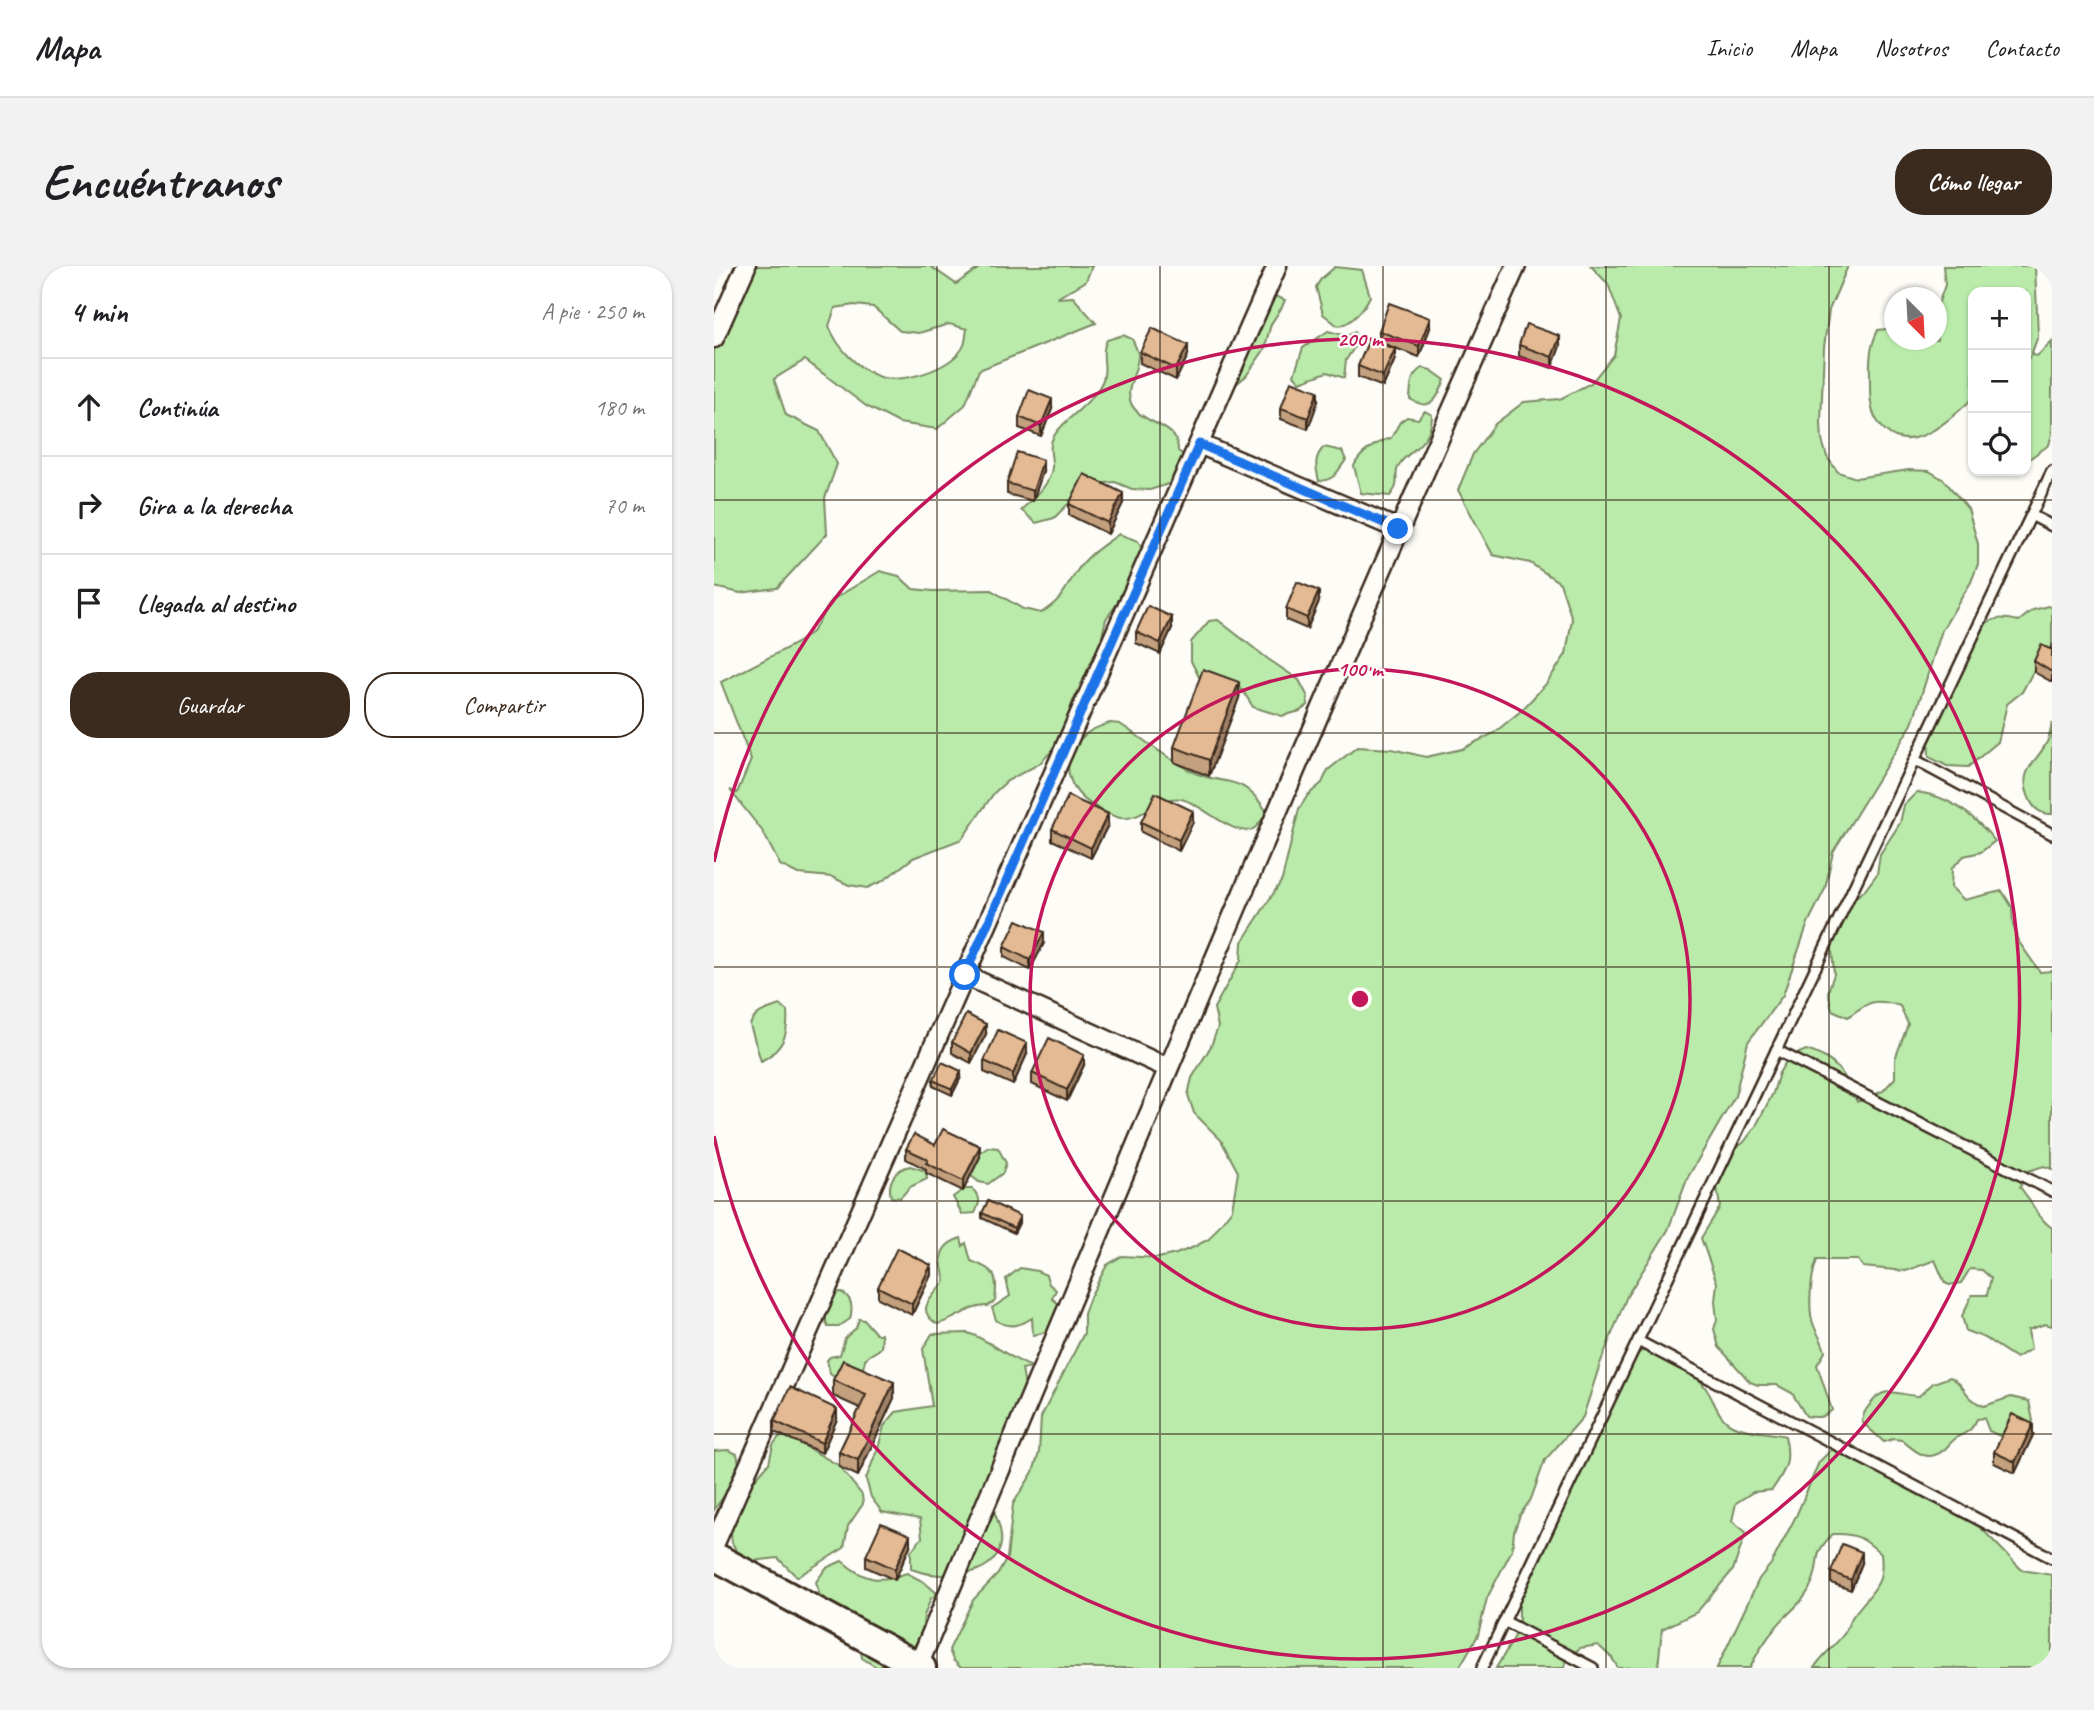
<!DOCTYPE html>
<html lang="es">
<meta charset="utf-8">
<style>
body{margin:0;font-family:Caveat,sans-serif;background:#f2f2f2;color:#202124}
.controls{position:absolute;right:21px;top:21px;display:grid;overflow:hidden;border-radius:14px;box-shadow:0 2px 5px #0004}
.controls button{width:63px;height:63px;display:grid;place-items:center;padding:0;border:0;border-bottom:2px solid #e0e0e0;background:#fff;color:#202124;font:35px sans-serif}
.compass{position:absolute;left:1170px;top:21px;width:63px;height:63px;border-radius:50%;background:#fff;box-shadow:0 2px 5px #0004;rotate:156deg}
.stop{position:absolute;width:21px;height:21px;margin:-16px;border:5px solid #1a73e8;border-radius:50%;background:#fff}
.stop.end{background:#1a73e8;border-color:#fff;box-shadow:0 2px 7px #0008}
.list{margin:0;padding:0;list-style:none}
h2{display:flex;justify-content:space-between;align-items:center;height:91px;margin:0;padding:0 28px;font-size:30px}
h2 small{font-size:23px;font-weight:400;color:#757577}
.list li{display:grid;grid-template-columns:46px 1fr auto;gap:21px;align-items:center;box-sizing:border-box;height:98px;padding:0 28px;border-top:2px solid #e0e0e0}
.list b{display:block;font-size:26px;white-space:nowrap}
.list em{font-size:23px;font-style:normal;color:#757577}
.actions{display:flex;gap:14px;padding:21px 28px}
.actions a{flex:1;padding:16px 0;border:2px solid #3b2a1e;border-radius:28px;text-align:center;font-size:24px;color:#3b2a1e}
.actions .main{background:#3b2a1e;color:#fff}
.icon{flex:none;width:38px;height:38px;fill:none;stroke:currentColor;stroke-width:2;stroke-linecap:round;stroke-linejoin:round}
.map{position:relative;flex:none;width:1338px;height:1402px;overflow:hidden;border-radius:28px}
header{display:flex;align-items:center;gap:42px;box-sizing:border-box;height:98px;padding:0 35px;background:#fff;border-bottom:2px solid #e0e0e0}
header strong{font-size:33px}
nav{display:flex;gap:38px;margin-inline-start:auto;font-size:24px}
.intro{display:flex;align-items:center;justify-content:space-between;box-sizing:border-box;height:168px;padding:0 42px}
h1{margin:0;font-size:49px}
.button{padding:18px 32px;border-radius:28px;background:#3b2a1e;color:#fff;font-size:24px;font-weight:700}
main{display:flex;gap:42px;padding:0 42px}
aside{flex:1;background:#fff;border-radius:28px;box-shadow:0 2px 5px #0004}
.map>svg:first-child{display:block}
</style>
<header>
<strong>Mapa</strong>
<nav><a>Inicio</a><a>Mapa</a><a>Nosotros</a><a>Contacto</a></nav>
</header>
<div class="intro"><h1>Encuéntranos</h1><a class="button">Cómo llegar</a></div>
<main>
<aside>
<h2>4 min<small>A pie · 250 m</small></h2>
<ul class="list">
<li><svg class="icon" aria-label="ahead" viewBox="0 0 24 24"><path d="M12 20V5M6 11l6-6 6 6"/></svg><div><b>Continúa</b></div><em>180 m</em></li>
<li><svg class="icon" aria-label="right" viewBox="0 0 24 24"><path d="M7 20v-9h11M14 6l5 5-5 5"/></svg><div><b>Gira a la derecha</b></div><em>70 m</em></li>
<li><svg class="icon" aria-label="arrive" viewBox="0 0 24 24"><path d="M6 21V4h12l-3 4 3 4H6"/></svg><div><b>Llegada al destino</b></div></li>
</ul>
<div class="actions"><a class="main">Guardar</a><a>Compartir</a></div>
</aside>
<div class="map">
<svg width="1338" height="1402" viewBox="0 0 1338 1402">
<rect width="100%" height="100%" fill="#fdfcf7"/>
<filter id="ink" filterUnits="userSpaceOnUse"><feTurbulence type="fractalNoise" baseFrequency=".0143" numOctaves="2"/><feDisplacementMap in="SourceGraphic" scale="14" xChannelSelector="R" yChannelSelector="G"/><feConvolveMatrix kernelMatrix="1 2 1 2 8 2 1 2 1" color-interpolation-filters="sRGB"/></filter>
<g filter="url(#ink)">
<path fill="#baebab" stroke="#7a8a64" stroke-width="2" fill-rule="evenodd" d="M35 0H216L242 18 268 0H378L372 15 343 32 359 31 382 57 265 104 251 139 223 163 185 157 152 140 91 94 60 113 72 149 105 165 123 198 111 232 113 268 63 322 26 327 0 321V60ZM140 39 159 41 186 65 205 67 235 58 253 63C252 67 252 74 250 79 241 102 185 120 163 110 142 101 123 81 115 60L121 42Z
M877 0H1134L1115 44 1110 81 1107 156 1108 174 1113 191 1124 206 1142 212 1195 204 1215 205 1230 214 1254 243 1264 278V298L1257 316 1228 364 1198 458 1119 586 1111 623 1094 657 1069 729 1034 776 1021 830 974 911 954 964 913 1030 886 1098 869 1151 831 1194 817 1233 806 1249 800 1266 798 1284 773 1332 764 1369 745 1402H247L239 1394 235 1384 259 1334 284 1308 293 1292 299 1238 319 1206 325 1187 327 1151 370 1067V1048L376 1031 393 999 408 990 444 992 462 988 480 981 495 973 518 943 524 906 507 874 480 847 474 829 478 812 497 780 504 761 500 742 527 694 528 676 568 614 585 543 594 529 608 517 614 504 643 481 678 483 712 491 748 483 780 467 808 444 832 418 852 388 858 353 846 317 816 297 779 289 744 224 759 188 781 158 810 136 846 133 877 117 900 89 907 53 894 18Z
M1229 0H1321L1324 70 1317 89 1323 90 1338 76V168L1335 179 1312 195V96L1315 91 1312 92V26H1259V132C1239 151 1199 190 1172 165 1158 153 1156 139 1156 121 1156 99 1154 84 1164 64L1180 62 1181 74H1223V41L1231 19Z
M621 1 648 4 656 30C650 43 638 58 624 60L609 48 602 21 607 13Z
M561 30 571 34 568 41 557 58 550 84 532 110 522 118 519 110 554 35Z
M614 65 633 70 641 66 643 77 632 94 630 112 613 106 586 116 580 109 589 82Z
M409 69 418 73C420 77 423 84 424 88 425 104 410 122 417 137 427 160 465 156 464 185L470 189 469 207 454 218 436 224 418 223 401 216 382 218 370 233 353 239 340 252 322 257 307 244C320 231 336 220 338 201 339 192 334 183 338 174 346 155 377 140 388 116 395 102 385 88 393 74Z
M708 102 717 104 731 114C724 129 720 148 696 133 697 120 696 109 708 102Z
M711 145 718 149C718 182 688 185 683 204 681 217 686 217 676 230L647 227 640 200C646 187 662 176 677 172L686 156 693 151 704 153Z
M610 181 628 185 632 194C623 205 622 214 605 215 602 202 599 192 610 181Z
M405 268 424 275 432 291 414 323 392 353 388 370V388L359 435 347 469 338 485 325 498 293 515 280 527 248 573 199 592 169 615 153 622 135 619 118 611 84 608 66 599 49 566 16 524 23 527 37 494 7 416 83 377 98 366 118 334 166 305 185 310 199 323 219 325 277 324 309 343 327 347C350 332 349 326 363 305 373 289 390 279 405 268Z
M1335 340 1338 342V386L1326 393 1308 426 1293 438 1284 476 1254 501 1233 500 1215 491C1215 486 1214 480 1215 474 1218 452 1252 374 1269 360 1280 350 1291 352 1305 355L1319 344Z
M504 354 554 393 585 414 593 429 594 439 586 445 568 450 539 441 529 425 521 420 494 416 485 411 477 395V376L495 355Z
M396 457 406 458C429 473 451 491 475 504 510 523 525 503 553 546 549 552 545 560 539 563 521 573 486 536 467 533 445 529 428 555 407 552 398 551 390 545 382 541 352 526 343 491 372 468 379 462 388 460 396 457Z
M1338 457V548C1328 549 1320 543 1316 534 1302 503 1323 498 1334 474 1336 469 1337 462 1338 457Z
M1203 526C1236 530 1261 550 1281 575L1267 586 1250 590 1238 602 1237 621 1250 634 1288 625 1298 641 1299 659 1305 676 1326 706 1338 705V903L1330 900 1314 905 1306 921C1318 936 1323 951 1338 962V1060L1331 1058 1314 1064 1317 1083 1302 1092 1271 1072 1252 1065 1248 1050 1258 1029H1273L1277 1012 1268 1004 1256 1003 1247 1017 1235 1019 1231 1017 1221 994 1192 1005 1149 1001 1144 994H1103C1097 1010 1093 1044 1100 1060 1104 1070 1109 1075 1111 1086L1103 1099 1118 1144C1110 1152 1103 1152 1092 1150L1078 1127 1063 1119H1044L1036 1116 1005 1081 1000 1063 1003 1054 1001 1035 1003 1017 987 972 1006 941 1003 922 1004 904 1015 888 1030 876 1042 860 1059 827 1065 807 1075 791 1092 784C1121 792 1132 808 1143 836L1169 825 1181 812V793L1194 758 1186 740C1160 732 1155 735 1134 751L1118 744 1114 726 1120 708 1117 671 1135 636 1151 624 1163 608 1166 588 1186 557 1190 539Z
M66 739 73 745C75 770 68 784 47 795L36 759C42 745 53 744 66 739Z
M275 881 284 882 292 897 289 907 274 918 265 916 256 909 259 891Z
M196 900 212 905 213 913 196 921 186 932 177 931C173 916 181 903 196 900Z
M250 923H258C269 932 265 938 261 947L248 948 239 931Z
M247 972 249 980 252 977 257 995C282 1004 284 1009 281 1035L274 1040C255 1039 241 1055 223 1058 199 1043 220 1030 231 1015 226 995 222 980 247 972Z
M306 1002 323 1005 332 1009 335 1018 342 1024 338 1032C346 1041 355 1043 361 1053L354 1066 349 1067 346 1063 319 1069 318 1052C306 1060 294 1063 282 1054L278 1042 296 1030 292 1013Z
M127 1026C138 1031 139 1042 136 1053L124 1061H114C108 1049 115 1037 122 1027Z
M145 1053 150 1054 162 1068H167C170 1089 163 1081 151 1093 150 1110 138 1108 123 1113L116 1108 113 1094 116 1091 126 1089 131 1072 142 1062Z
M254 1067C278 1075 294 1092 318 1101L308 1103 311 1121 303 1138 304 1156 311 1172 276 1234C281 1249 293 1271 284 1287 269 1314 222 1312 197 1303V1285L208 1272 206 1253 168 1246 157 1231 152 1213 165 1179 170 1160 182 1146 218 1140 209 1083 218 1068Z
M939 1080C963 1088 979 1103 993 1124 1001 1136 1004 1152 1018 1159 1031 1166 1055 1166 1071 1170 1077 1195 1072 1204 1058 1224L1039 1226 1022 1237 1018 1255 1032 1266 1019 1304 983 1346 948 1363 944 1401 904 1402 898 1392 884 1379 866 1382 852 1394 851 1402H782L800 1372 805 1353V1334L838 1242 862 1189 908 1121 922 1088Z
M1236 1111C1252 1118 1249 1132 1270 1140L1297 1131 1315 1135 1319 1155 1316 1164 1292 1173 1275 1165 1270 1152 1263 1153C1258 1164 1254 1166 1243 1171 1239 1174 1235 1179 1231 1183 1214 1198 1202 1186 1188 1174L1179 1173 1170 1176 1148 1156C1149 1146 1152 1144 1158 1136 1172 1118 1186 1130 1205 1130L1219 1117Z
M65 1171H74L124 1199 148 1229 149 1238 134 1260 130 1282 83 1311 64 1292 37 1295 23 1285 18 1277 16 1259 30 1226 55 1197 59 1179Z
M1138 1179 1153 1189 1181 1216 1218 1236 1253 1251 1268 1263 1308 1304 1338 1309V1402H1100C1108 1389 1120 1381 1129 1369 1133 1363 1135 1356 1139 1350 1157 1325 1171 1321 1167 1288 1150 1272 1142 1267 1119 1268 1096 1290 1108 1294 1098 1317 1091 1336 1075 1345 1063 1360 1052 1373 1043 1387 1036 1402H1003L1045 1313 1057 1298 1083 1248 1105 1196 1119 1182Z
M14 1184 23 1188 25 1197 20 1205 26 1207 0 1244V1185Z
M128 1295C151 1315 164 1317 193 1307L210 1316 225 1329 217 1332 210 1350 208 1367 198 1384 164 1402 148 1392 145 1374 107 1334 102 1316 112 1302Z"/>
<g fill="none" stroke-linecap="round" stroke-linejoin="round">
<g stroke="#3b2a1e" stroke-width="14">
<path id="lane" d="M1317 249 1338 260
M1201 494 1338 568
M1062 784 1338 925
M924 1075 1338 1292
M790 1355 879 1402
M768 1402 1338 205"/>
</g>
<g stroke="#3b2a1e" stroke-width="23">
<path id="street" d="M0 72 32 0
M485 178 684 263
M251 709 454 802
M0 1279 563 0
M204 1400C400 932 594 463 802 0"/>
</g>
<g stroke="#3b2a1e" stroke-width="32">
<path id="secondary" d="M0 1290 208 1402"/>
</g>
<use href="#lane" stroke="#fdfcf7" stroke-width="9"/>
<use href="#street" stroke="#fdfcf7" stroke-width="18"/>
<use href="#secondary" stroke="#fdfcf7" stroke-width="26"/>
</g>
<path fill="#c3a07e" stroke="#3b2a1e" stroke-width="2" d="M716 62 705 91 665 76V65Z
M805 79 846 80 838 102 805 90Z
M426 86 474 89 462 114 426 97Z
M681 93 669 121 644 111V100Z
M604 135 594 163 567 153V142Z
M338 143 327 170 305 162V151Z
M329 205 319 235 293 228V217Z
M409 237 394 268 355 249V238Z
M605 335 593 363 572 354V343Z
M458 362 446 388 422 377V366Z
M1338 380V416L1320 406V395L1336 383Z
M525 432 495 510 460 496V481Z
M427 556H479L465 585 427 566Z
M394 559 377 592 338 574V563Z
M330 677 316 704 290 691V681Z
M272 768 257 797 238 787V776Z
M313 788 299 819 270 806V795Z
M370 799 353 835 318 818V807Z
M247 811 238 829 219 820V814Z
M221 879 266 891 249 925 212 907V903L192 893V883Z
M268 947 306 955 300 967 268 952Z
M217 1009 198 1049 164 1032V1021Z
M119 1114 180 1132 144 1210 125 1201V1186L146 1142 119 1130Z
M123 1153 108 1187 60 1166V1155Z
M1319 1169 1301 1207 1280 1197V1186Z
M196 1280 181 1314 152 1301V1290Z
M1148 1297 1137 1324 1117 1317V1306Z"/>
<path fill="#9f8267" stroke="#3b2a1e" stroke-width="2" d="M716 52V62L705 91V80Z
M846 70V80L838 102V91Z
M474 79V89L462 114V103Z
M681 83V93L669 121V110Z
M604 125V135L594 163V152Z
M338 133V143L327 170V160Z
M329 194V205L319 235V225Z
M409 227V237L394 268V257Z
M605 325V335L593 363V352Z
M458 351V362L446 388V377Z
M525 416V432L495 510V494Z
M479 545V556L465 585V574Z
M394 548V559L377 592V582Z
M330 666V677L316 704V694Z
M272 758V768L257 797V787Z
M313 777V788L299 819V808Z
M370 789V799L353 835V824Z
M247 805V811L238 829V823Z
M266 880V891L249 925V915Z
M306 950V955L300 967V962Z
M217 999V1009L198 1049V1038Z
M180 1116V1132L144 1210V1194Z
M123 1143V1153L108 1187V1177Z
M1319 1158V1169L1301 1207V1196Z
M196 1269V1280L181 1314V1303Z
M1148 1286V1297L1137 1324V1314Z"/>
<path fill="#e3ba93" stroke="#3b2a1e" stroke-width="2" d="M675 37 716 52 705 80 665 65Z
M812 58 846 70 838 91 805 79Z
M438 62 474 79 462 103 426 86Z
M655 73 681 83 669 110 644 100Z
M577 115 604 125 594 152 567 142Z
M315 124 338 133 327 160 305 151Z
M303 186 329 194 319 225 293 217Z
M370 208 409 227 394 257 355 238Z
M583 316 605 325 593 352 572 343Z
M434 340 458 351 446 377 422 366Z
M1327 379 1336 383 1338 380V406L1320 395Z
M489 403 525 416 495 494 460 481Z
M441 527 479 545 465 574 427 556Z
M354 530 394 548 377 582 338 563Z
M303 654 330 666 316 694 290 681Z
M252 748 272 758 257 787 238 776Z
M284 764 313 777 299 808 270 795Z
M335 772 370 789 353 824 318 807Z
M228 796 247 805 238 823 219 814Z
M229 863 266 880 249 915 212 897 214 893 192 883 200 868 221 879Z
M274 935 306 950 300 962 268 947Z
M183 982 217 999 198 1038 164 1021Z
M129 1094 180 1116 144 1194 125 1186 152 1129 119 1114Z
M76 1121 123 1143 108 1177 60 1155Z
M1298 1148 1319 1158 1301 1196 1280 1186Z
M167 1257 196 1269 181 1303 152 1290Z
M1128 1278 1148 1286 1137 1314 1117 1306Z"/>
</g>
<g fill="none" stroke-linecap="round" stroke-linejoin="round" filter="url(#ink)">
<path stroke="#1a73e8" stroke-width="9" d="M251 709 485 178 684 263"/>
</g>
<path fill="none" stroke="#3b2a1e" stroke-width="2" stroke-opacity="0.55" d="M223 0V1402M446 0V1402M669 0V1402M892 0V1402M1115 0V1402M0 234H1338M0 467H1338M0 701H1338M0 935H1338M0 1168H1338"/>
<g fill="none" stroke="#c2185b" stroke-width="3.5">
<circle cx="646" cy="733" r="330"/>
<path d="M0 596A660 660 0 1 1 0 870"/>
</g>
<circle cx="646" cy="733" r="10" fill="#c2185b" stroke="#fdfcf7" stroke-width="3.5"/>
<g font-size="21" text-anchor="middle" font-weight="bold" fill="#c2185b" stroke="#fdfcf7" stroke-width="5" stroke-linejoin="round" paint-order="stroke">
<text x="646" y="80">200 m</text>
<text x="646" y="410">100 m</text>
</g>
</svg>
<div class="controls">
<button>+</button>
<button>−</button>
<button><svg class="icon" aria-label="locate" viewBox="0 0 24 24"><circle cx="12" cy="12" r="6"/><path d="M12 2v4M12 18v4M2 12h4M18 12h4"/></svg></button>
</div>
<svg class="compass" viewBox="-18 -18 36 36"><path d="M0-13l5 13h-10z" fill="#e53935"/><path d="M0 13l5-13h-10z" fill="#757577"/></svg>
<div class="stop" style="left:251px;top:709px"></div>
<div class="stop end" style="left:684px;top:263px"></div>
</div>
</main>
